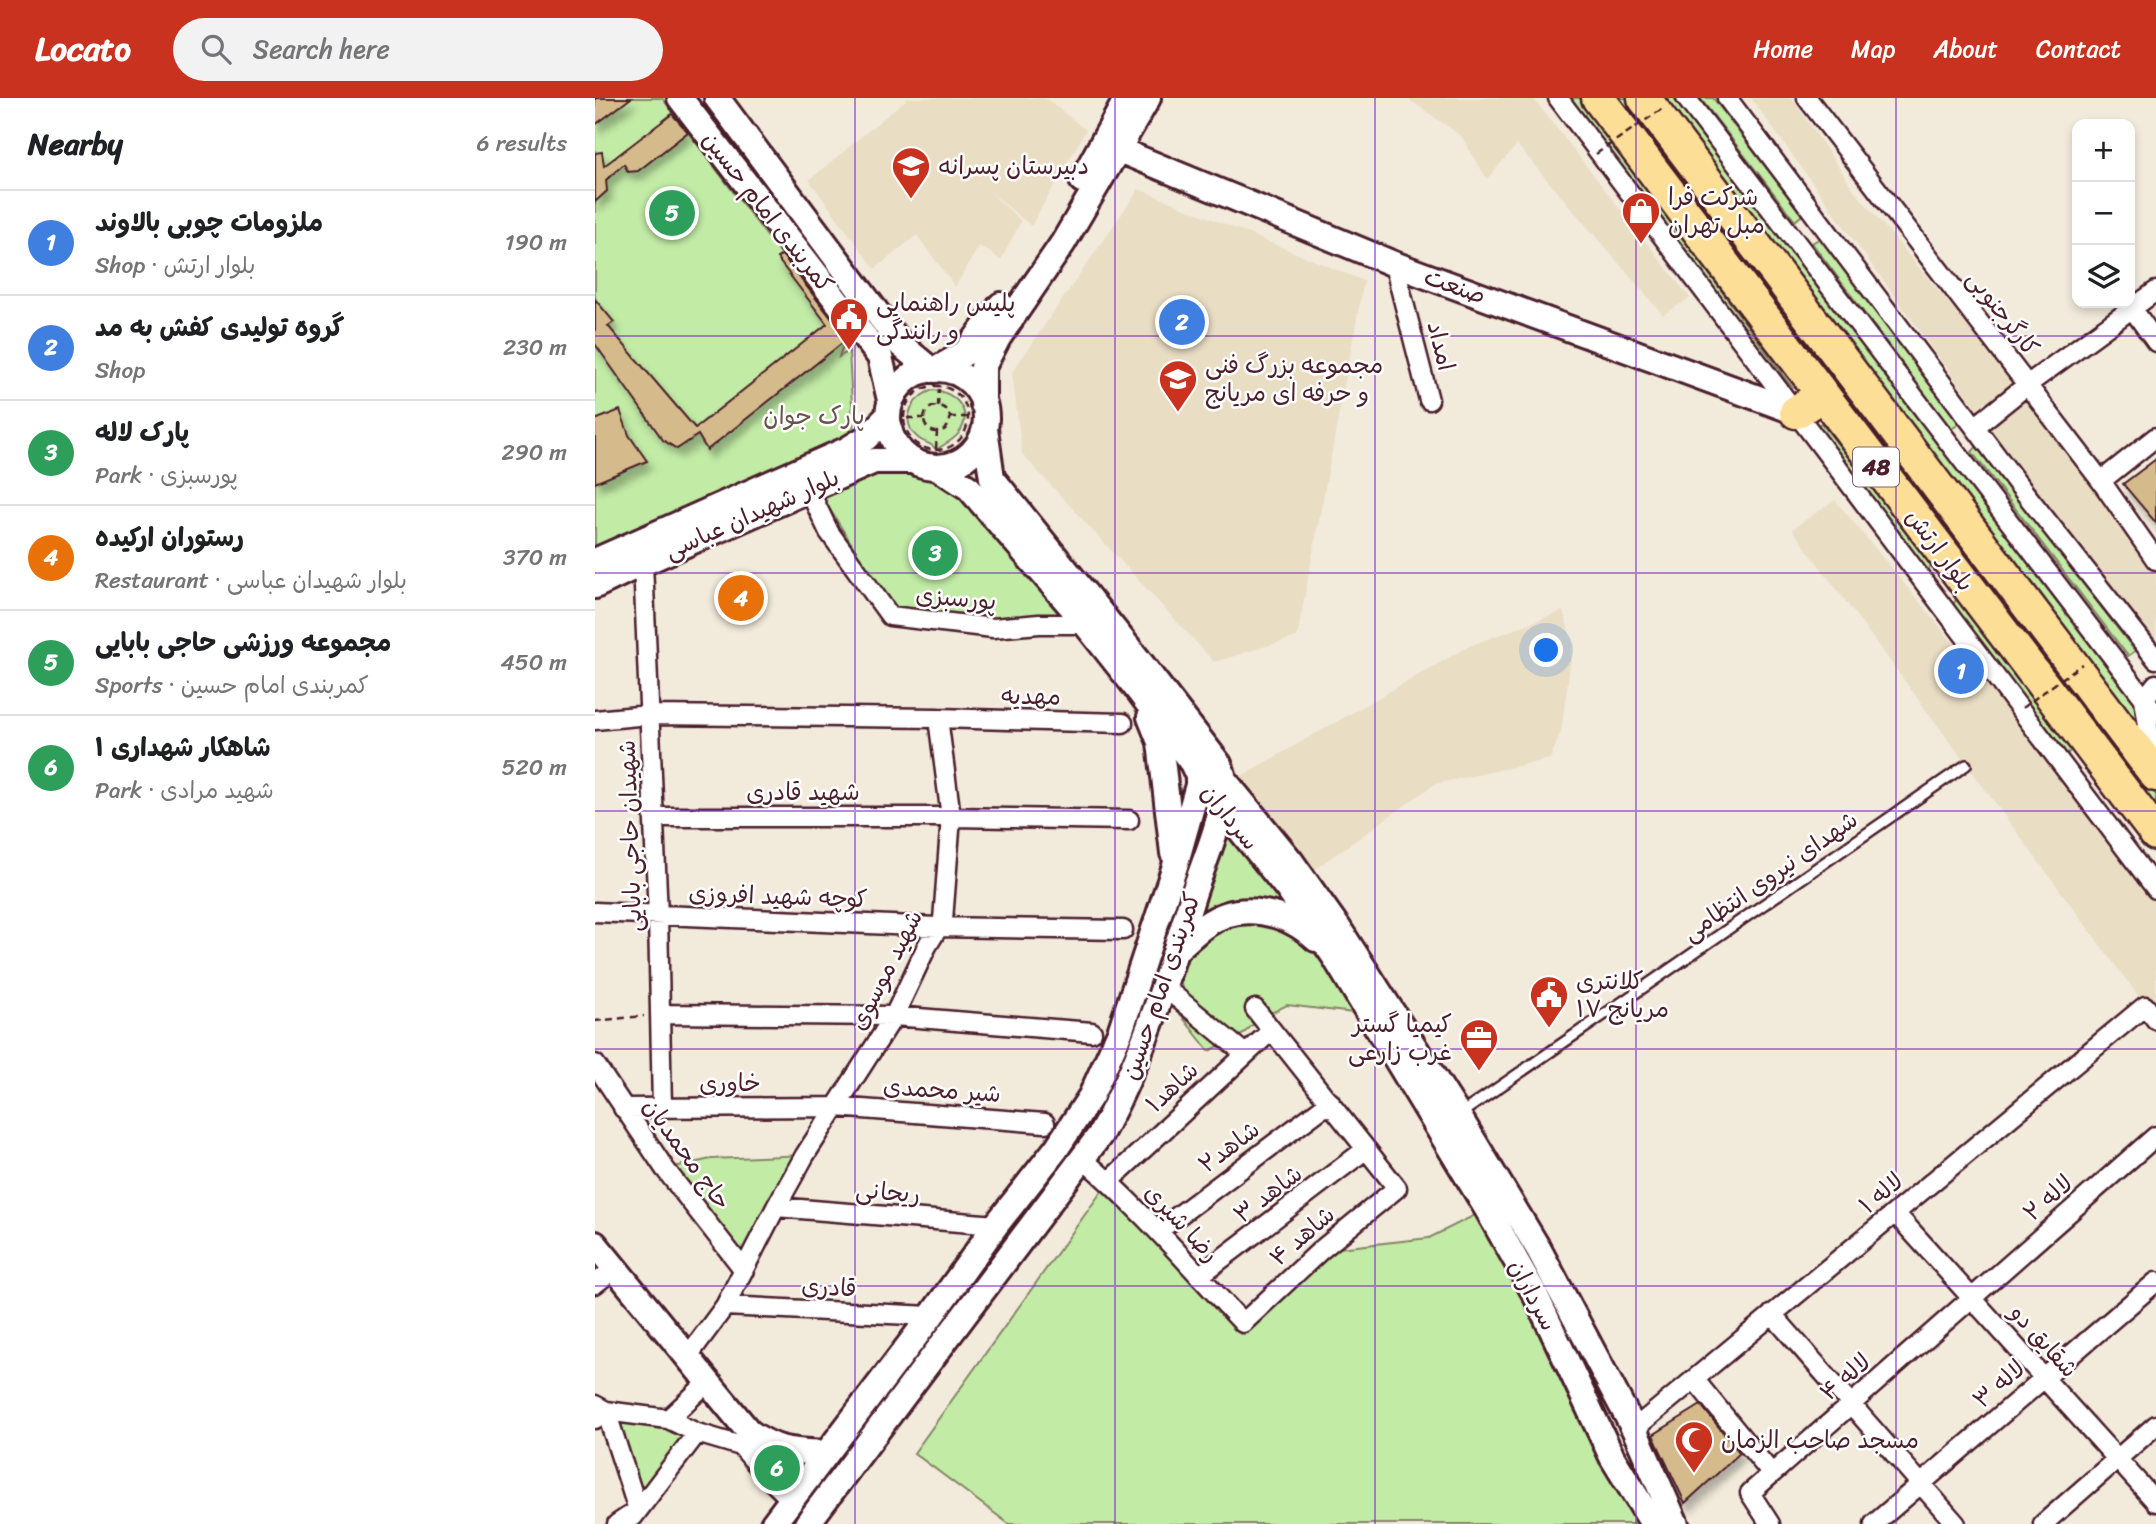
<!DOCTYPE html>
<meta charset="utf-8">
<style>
body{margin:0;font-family:Sriracha,"Playpen Sans Arabic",sans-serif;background:#f2f2f2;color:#202124}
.controls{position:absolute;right:21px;top:21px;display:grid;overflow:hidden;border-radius:14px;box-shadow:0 4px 10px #0003}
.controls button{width:63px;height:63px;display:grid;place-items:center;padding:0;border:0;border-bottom:2px solid #e0e0e0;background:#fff;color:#202124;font:35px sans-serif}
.you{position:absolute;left:952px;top:553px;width:24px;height:24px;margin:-18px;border:5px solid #fff;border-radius:50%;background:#1a73e8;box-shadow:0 0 0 10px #1a73e833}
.badge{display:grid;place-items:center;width:46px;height:46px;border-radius:50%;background:#c8321e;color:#fff;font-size:23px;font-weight:700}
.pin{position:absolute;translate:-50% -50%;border:4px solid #fff;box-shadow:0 2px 7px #0006}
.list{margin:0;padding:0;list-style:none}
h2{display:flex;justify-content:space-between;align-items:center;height:91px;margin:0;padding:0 28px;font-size:30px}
h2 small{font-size:23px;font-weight:400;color:#757577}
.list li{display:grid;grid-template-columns:46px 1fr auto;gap:21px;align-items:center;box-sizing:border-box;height:105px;padding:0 28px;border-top:2px solid #e0e0e0}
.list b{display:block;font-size:26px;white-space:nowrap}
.list p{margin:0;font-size:23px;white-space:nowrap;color:#757577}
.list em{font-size:23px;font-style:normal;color:#757577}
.icon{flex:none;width:38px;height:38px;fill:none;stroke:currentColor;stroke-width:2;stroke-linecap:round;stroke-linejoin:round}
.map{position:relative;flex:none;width:1561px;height:1426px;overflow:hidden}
header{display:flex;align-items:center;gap:42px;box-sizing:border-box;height:98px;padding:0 35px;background:#c8321e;color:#fff}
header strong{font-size:33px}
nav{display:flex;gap:38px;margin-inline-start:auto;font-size:24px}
.search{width:490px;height:63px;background:#f2f2f2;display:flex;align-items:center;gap:18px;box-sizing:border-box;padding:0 24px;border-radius:38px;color:#757577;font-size:26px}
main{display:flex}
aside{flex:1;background:#fff}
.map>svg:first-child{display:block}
</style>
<header>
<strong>Locato</strong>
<div class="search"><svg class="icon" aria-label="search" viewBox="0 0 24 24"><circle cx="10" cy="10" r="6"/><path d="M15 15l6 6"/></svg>Search here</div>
<nav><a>Home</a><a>Map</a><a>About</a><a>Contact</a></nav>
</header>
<main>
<aside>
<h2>Nearby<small>6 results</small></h2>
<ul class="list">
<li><span class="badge" style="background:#3f7fe0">1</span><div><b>ملزومات چوبی بالاوند</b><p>Shop · بلوار ارتش</p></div><em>190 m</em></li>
<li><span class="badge" style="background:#3f7fe0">2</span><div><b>گروه تولیدی کفش به مد</b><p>Shop</p></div><em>230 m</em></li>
<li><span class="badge" style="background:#2e9e5b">3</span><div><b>پارک لاله</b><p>Park · پورسبزی</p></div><em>290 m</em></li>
<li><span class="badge" style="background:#e8710a">4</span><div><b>رستوران ارکیده</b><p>Restaurant · بلوار شهیدان عباسی</p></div><em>370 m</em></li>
<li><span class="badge" style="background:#2e9e5b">5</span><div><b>مجموعه ورزشی حاجی بابایی</b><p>Sports · کمربندی امام حسین</p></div><em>450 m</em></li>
<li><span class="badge" style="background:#2e9e5b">6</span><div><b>شاهکار شهداری ۱</b><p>Park · شهید مرادی</p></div><em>520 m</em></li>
</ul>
</aside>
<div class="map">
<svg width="1561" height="1426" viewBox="0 0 1561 1426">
<defs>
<filter id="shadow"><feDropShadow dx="4.5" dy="8" stdDeviation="3.5" flood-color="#0004"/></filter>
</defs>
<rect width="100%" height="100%" fill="#f2ebdc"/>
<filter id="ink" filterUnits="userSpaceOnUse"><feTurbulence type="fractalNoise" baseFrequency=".0143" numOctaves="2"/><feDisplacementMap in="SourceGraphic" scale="14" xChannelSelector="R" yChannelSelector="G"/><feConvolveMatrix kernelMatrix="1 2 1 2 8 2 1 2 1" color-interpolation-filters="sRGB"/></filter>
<g filter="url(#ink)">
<path fill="#e9ddc4" d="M313 0H450L491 32 436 128 393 92 426 123 406 162 384 148 360 189 322 137 280 171 214 82Z
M812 0H938L1095 200 1068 217 922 47 892 81 866 38Z
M1156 0H1197L1259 92 1561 452V559Z
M544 91 769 183 702 539 619 564 427 356 417 274Z
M1240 402 1561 790V922L1197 431Z
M968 513 978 546 966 634 955 661 840 686 716 774 641 681 874 548Z"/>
<path fill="#c2eba6" stroke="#868568" stroke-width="2" d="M0 0H67L241 229 248 247 244 259 254 253 259 341 0 454Z
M969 0H985L1197 289 1188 293Z
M1020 0H1033L1561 697V720Z
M1072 0H1079L1555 621 1546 630 1247 241 1069 3Z
M1105 0H1118L1207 117 1200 123Z
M1227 139 1366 325 1356 331 1217 145Z
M339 292C360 294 379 314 364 335 358 343 349 346 341 352 337 344 330 346 323 340 303 323 318 297 339 292Z
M1226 325 1337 466 1332 474 1219 330Z
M1382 348 1540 553 1533 558 1377 354Z
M277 372 317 373 372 400 466 516 396 522 297 510 227 399Z
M1362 501 1476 652 1469 659 1356 508Z
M633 733 695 813 604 822Z
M674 823 702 836 743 868 759 915 692 907 664 921 647 937 614 953 588 920 585 862 616 836 650 824Z
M210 1057 149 1172 70 1071 116 1061Z
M514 1083 648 1225 726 1152 834 1140 892 1111 1058 1426H414L319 1355Z
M11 1313 102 1335 43 1412Z"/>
<path fill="#d5bb8b" stroke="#4a1f2b" stroke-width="2" filter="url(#shadow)" d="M0 0H36L0 27Z
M77 16 93 34 43 73 33 74 29 66 11 82 12 93 0 104V55L7 54 9 68Z
M187 157 251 239V242L112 352 103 337 82 351 68 342 0 246V201L19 224 13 228 100 330 232 226 182 160Z
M25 312 34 337 52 363 0 385V322Z
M1561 361V425L1528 386Z
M1106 1307 1145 1355 1090 1405 1058 1337Z"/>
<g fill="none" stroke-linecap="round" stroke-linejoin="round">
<g stroke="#4a1f2b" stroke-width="14">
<path id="lane" d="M865 1016 1371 667"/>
</g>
<g stroke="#4a1f2b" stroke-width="23">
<path id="street" d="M963 0 1561 791
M1091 0 1561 616
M1132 0 1422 385 1561 561
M1212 0 1506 383 1561 462
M799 166 834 302
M1537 210 1561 244
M1380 329 1432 287 1561 193
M1506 383 1561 339
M213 390 234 434 295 518 398 530 444 526H491
M48 465 63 818 67 1010
M0 622 54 617 343 620 528 625
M1559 667 1549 601 1561 586
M59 719H356L534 722
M0 814 342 829 528 832
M569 889 649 955
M65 916 299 918 497 934
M0 966 70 1071 149 1172
M28 1010 241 1009 450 1025
M489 1062C546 1111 596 1170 648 1225L726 1152 802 1090 660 911
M514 1083 676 933
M181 1109 401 1127
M1300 1115 1561 1404
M563 1133 735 1004
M604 1178 770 1052
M0 1186 20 1170
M130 1208 336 1218
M1177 1216 1361 1426
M93 1258 130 1208 181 1109 210 1057 299 918 332 848 348 822 356 719 343 620
M1099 1281 1176 1375
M0 1307 11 1313 73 1321 102 1335 146 1348 171 1377 196 1402
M0 1321 11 1313 43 1412 22 1426
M73 1321 113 1284
M1039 1331 1550 908 1561 922
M38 1419 102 1335
M1175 1426 1155 1395 1561 1038
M1279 1426 1561 1184
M1448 1426 1561 1327"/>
</g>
<g stroke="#4a1f2b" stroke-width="30">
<path id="secondary" d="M85 0 285 259 295 302
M122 0 306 247 336 272
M524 52 799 166 1201 314
M487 82 532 0
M293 320a49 49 0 1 1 98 0a49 49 0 1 1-98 0Z
M340 272 370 255 406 207
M388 306V269L403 240 468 145 553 0
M0 463 251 352 271 340 292 319
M0 488 48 465 279 363H318
M555 619 565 644 578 755
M620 681 630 683 695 762 744 831 863 1017 944 1152 1039 1331 1081 1426
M618 698 692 790 739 858 803 964 892 1111 941 1198 1017 1359 1058 1426
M581 852C591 844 600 834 611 827 645 802 692 814 721 841
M0 1146 154 1334C183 1354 197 1353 231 1355
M178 1426 336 1218 401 1127 461 1051 496 998 525 934 580 768 603 687V678L597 665 546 596 481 514 374 390 343 370
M212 1426 505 1037C548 960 573 877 599 794 610 761 626 726 629 691 630 682 628 674 624 666L542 560 397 380 390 331"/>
</g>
<g stroke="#4a1f2b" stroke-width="37">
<path id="highway" d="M1003 0 1561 736
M1049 0 1561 677
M1201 314 1227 297"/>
</g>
<path stroke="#4a1f2b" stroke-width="2.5" stroke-dasharray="7 5" stroke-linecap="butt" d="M309 320a32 32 0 1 1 64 0a32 32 0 1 1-64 0Z
M343 308 344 291
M329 321a13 13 0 1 1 26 0a13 13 0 1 1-26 0Z
M354 319H372
M312 320H329
M341 351 342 333
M0 923 49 918"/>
<use href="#lane" stroke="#fff" stroke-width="9"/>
<use href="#street" stroke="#fff" stroke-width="18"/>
<use href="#secondary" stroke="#fff" stroke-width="24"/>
<use href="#highway" stroke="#fcde96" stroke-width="32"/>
<path stroke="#4a1f2b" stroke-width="2.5" stroke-dasharray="7 5" stroke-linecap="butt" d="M1001 56 1067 11
M1427 610 1487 566"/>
</g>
</g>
<path fill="none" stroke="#7b2cbf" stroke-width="2" stroke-opacity="0.55" d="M260 0V1426M520 0V1426M780 0V1426M1041 0V1426M1301 0V1426M0 238H1561M0 475H1561M0 713H1561M0 951H1561M0 1188H1561"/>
<defs>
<g id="school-pin" transform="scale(2.0125)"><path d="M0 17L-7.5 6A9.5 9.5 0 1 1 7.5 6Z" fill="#c8321e" stroke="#fff"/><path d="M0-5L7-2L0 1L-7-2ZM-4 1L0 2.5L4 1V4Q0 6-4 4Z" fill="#fff"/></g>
<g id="shop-pin" transform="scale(2.0125)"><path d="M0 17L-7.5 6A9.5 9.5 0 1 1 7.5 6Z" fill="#c8321e" stroke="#fff"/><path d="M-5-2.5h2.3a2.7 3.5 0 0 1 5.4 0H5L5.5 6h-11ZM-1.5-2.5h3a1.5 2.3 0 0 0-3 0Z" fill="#fff"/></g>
<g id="civic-pin" transform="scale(2.0125)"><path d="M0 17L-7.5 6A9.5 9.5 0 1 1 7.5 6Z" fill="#c8321e" stroke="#fff"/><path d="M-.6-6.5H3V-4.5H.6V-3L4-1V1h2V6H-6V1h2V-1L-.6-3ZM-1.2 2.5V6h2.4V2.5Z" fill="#fff"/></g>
<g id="office-pin" transform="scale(2.0125)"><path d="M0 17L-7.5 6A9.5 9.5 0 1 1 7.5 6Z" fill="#c8321e" stroke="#fff"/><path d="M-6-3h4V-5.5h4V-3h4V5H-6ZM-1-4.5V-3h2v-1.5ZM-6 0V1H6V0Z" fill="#fff"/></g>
<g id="mosque-pin" transform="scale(2.0125)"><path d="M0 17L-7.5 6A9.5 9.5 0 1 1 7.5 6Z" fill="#c8321e" stroke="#fff"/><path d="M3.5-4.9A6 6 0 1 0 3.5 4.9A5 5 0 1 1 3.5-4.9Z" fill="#fff"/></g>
</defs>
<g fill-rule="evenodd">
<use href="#school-pin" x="316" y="68"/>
<use href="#shop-pin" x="1046" y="113"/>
<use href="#civic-pin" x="254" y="219"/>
<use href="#school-pin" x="583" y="281"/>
<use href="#civic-pin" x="954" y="897"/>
<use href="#office-pin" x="884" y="940"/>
<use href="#mosque-pin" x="1099" y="1342"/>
</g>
<g text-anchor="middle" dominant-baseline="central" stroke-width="5" stroke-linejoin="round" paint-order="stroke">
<rect fill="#fff" stroke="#80626b" stroke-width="2" x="1258" y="349.5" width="46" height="39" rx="5"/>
<g font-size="23" font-weight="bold" fill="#4a1f2b">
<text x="1281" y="369">48</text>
</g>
<g font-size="24" fill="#4a1f2b" stroke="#fff" text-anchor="start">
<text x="343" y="68">دبیرستان پسرانه</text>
<text x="1073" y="99">شرکت فرا<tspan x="1073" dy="28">مبل تهران</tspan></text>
<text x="281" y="205">پلیس راهنمایی<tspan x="281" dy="28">و رانندگی</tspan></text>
<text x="610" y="267">مجموعه بزرگ فنی<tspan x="610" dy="28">و حرفه ای مریانج</tspan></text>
<text x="981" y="883">کلانتری<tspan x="981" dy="28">۱۷ مریانج</tspan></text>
<text x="857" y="926" text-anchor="end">کیمیا گستر<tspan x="857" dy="28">غرب زارعی</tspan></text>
<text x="1126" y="1342">مسجد صاحب الزمان</text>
</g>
<g font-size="24" fill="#4a1f2b" stroke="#fff">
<text transform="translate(173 114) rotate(52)">کمربندی امام حسین</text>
<text transform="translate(860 188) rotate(20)">صنعت</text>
<text transform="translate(1408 215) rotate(52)">کارگرجنوبی</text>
<text transform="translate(846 248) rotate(76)">امداد</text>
<text transform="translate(157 416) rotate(-24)">بلوار شهیدان عباسی</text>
<text transform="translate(1345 452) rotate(53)">بلوار ارتش</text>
<text transform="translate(361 500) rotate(5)">پورسبزی</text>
<text transform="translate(436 598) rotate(1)">مهدیه</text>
<text x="208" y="694">شهید قادری</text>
<text transform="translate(635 719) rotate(51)">سرداران</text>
<text transform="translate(35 738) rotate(-92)">شهیدان حاجی بابایی</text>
<text transform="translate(1175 778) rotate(-35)">شهدای نیروی انتظامی</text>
<text transform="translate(183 798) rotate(2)">کوچه شهید افروزی</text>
<text transform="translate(291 872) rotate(-63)">شهید موسوی</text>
<text transform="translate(566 888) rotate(-71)">کمربندی امام حسین</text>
<text x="135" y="985">خاوری</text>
<text transform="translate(577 989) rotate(-43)">شاهد۱</text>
<text transform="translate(347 992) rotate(4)">شیر محمدی</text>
<text transform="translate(634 1049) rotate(-37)">شاهد۲</text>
<text transform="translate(92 1056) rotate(54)">حاج محمدیان</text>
<text transform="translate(293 1094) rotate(5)">ریحانی</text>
<text transform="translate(1286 1095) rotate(-40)">لاله ۱</text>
<text transform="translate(673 1096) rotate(-37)">شاهد ۳</text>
<text transform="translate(1453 1100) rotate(-41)">لاله ۲</text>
<text transform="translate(587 1125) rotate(47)">رضا شیری</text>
<text transform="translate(707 1138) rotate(-41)">شاهد ۴</text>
<text transform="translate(234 1189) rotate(3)">قادری</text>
<text transform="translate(938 1197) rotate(62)">سرداران</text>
<text transform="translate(1449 1243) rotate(48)">شقایق دو</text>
<text transform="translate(1250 1279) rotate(-41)">لاله ۴</text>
<text transform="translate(1404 1286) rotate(-41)">لاله ۳</text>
</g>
<g font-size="24" fill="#68524a" stroke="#fff">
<text x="219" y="318">پارک جوان</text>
</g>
</g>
</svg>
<div class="controls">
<button>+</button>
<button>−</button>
<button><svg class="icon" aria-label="layers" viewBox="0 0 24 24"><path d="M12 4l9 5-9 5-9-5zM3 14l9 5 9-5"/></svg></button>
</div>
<div class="you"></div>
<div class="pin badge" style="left:1366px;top:573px;background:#3f7fe0">1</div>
<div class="pin badge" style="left:587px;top:224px;background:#3f7fe0">2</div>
<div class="pin badge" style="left:340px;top:455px;background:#2e9e5b">3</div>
<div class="pin badge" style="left:146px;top:500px;background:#e8710a">4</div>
<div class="pin badge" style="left:77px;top:115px;background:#2e9e5b">5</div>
<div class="pin badge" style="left:182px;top:1370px;background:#2e9e5b">6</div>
</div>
</main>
